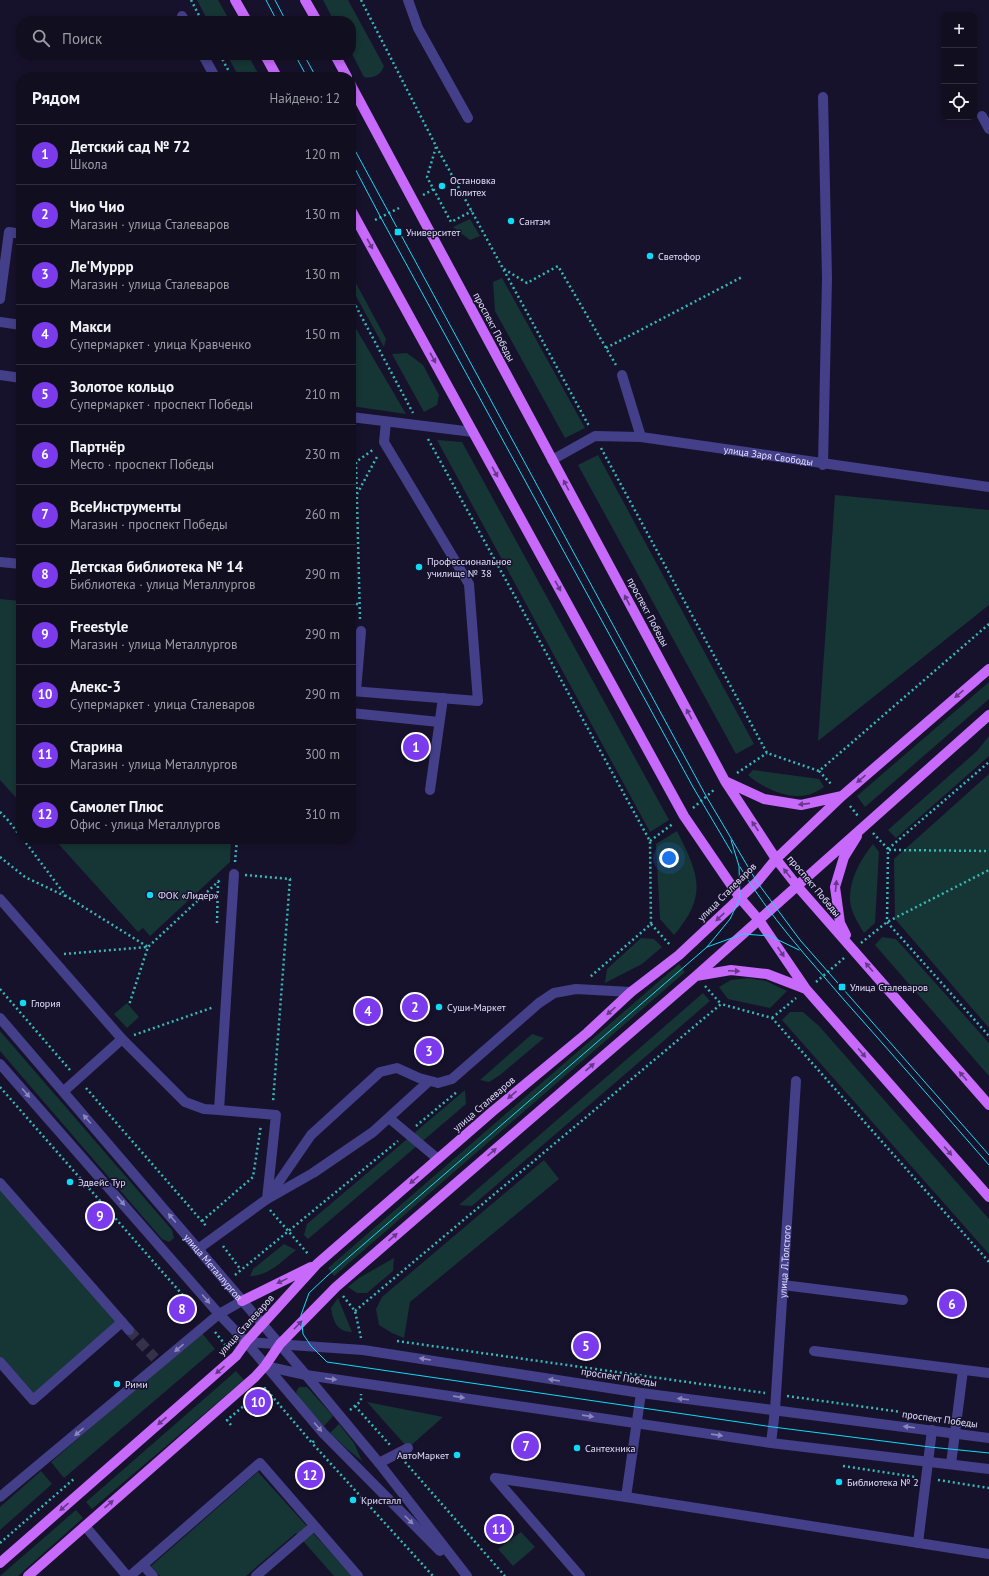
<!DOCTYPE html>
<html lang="ru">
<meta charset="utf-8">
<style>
body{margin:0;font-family:"PT Sans",sans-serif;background:#1e1c2d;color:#f1f3f6}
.controls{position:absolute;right:12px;top:12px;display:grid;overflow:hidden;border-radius:8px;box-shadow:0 2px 6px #0003}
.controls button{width:36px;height:36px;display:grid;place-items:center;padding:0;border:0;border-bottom:1px solid #302e3e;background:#110e20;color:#f1f3f6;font:20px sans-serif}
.you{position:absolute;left:669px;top:858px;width:14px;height:14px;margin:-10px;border:3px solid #fff;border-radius:50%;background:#1a73e8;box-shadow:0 0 0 6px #1a73e833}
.badge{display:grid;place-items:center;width:26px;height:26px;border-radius:50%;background:#7c3aed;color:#fff;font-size:13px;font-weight:700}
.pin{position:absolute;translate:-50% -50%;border:2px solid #fff;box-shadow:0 1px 4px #0006}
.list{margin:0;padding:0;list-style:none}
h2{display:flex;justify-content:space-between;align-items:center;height:52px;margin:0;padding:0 16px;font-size:17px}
h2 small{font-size:13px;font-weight:400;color:#9c9ca5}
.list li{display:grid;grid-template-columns:26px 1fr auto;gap:12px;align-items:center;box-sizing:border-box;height:60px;padding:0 16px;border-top:1px solid #302e3e}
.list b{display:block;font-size:15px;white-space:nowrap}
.list p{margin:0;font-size:13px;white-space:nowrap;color:#9c9ca5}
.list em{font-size:13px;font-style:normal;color:#9c9ca5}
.icon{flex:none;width:22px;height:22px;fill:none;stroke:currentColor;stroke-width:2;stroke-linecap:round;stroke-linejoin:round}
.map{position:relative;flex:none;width:989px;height:1576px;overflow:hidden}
.search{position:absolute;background:#110e20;box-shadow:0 2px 6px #0003;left:16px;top:16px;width:340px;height:44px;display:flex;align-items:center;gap:10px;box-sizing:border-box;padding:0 14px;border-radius:16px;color:#9c9ca5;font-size:15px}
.panel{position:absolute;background:#110e20;box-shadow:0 2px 6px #0003;left:16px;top:72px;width:340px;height:772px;border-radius:16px}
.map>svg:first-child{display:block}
</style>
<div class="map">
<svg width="989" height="1576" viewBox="0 0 989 1576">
<rect width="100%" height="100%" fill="#17122b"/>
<path fill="#163535" d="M197 0H218L230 21H208Z
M323 0H348L384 66C381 75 373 79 364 77L351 52V21H334Z
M227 55H248L260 77H239Z
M470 219 480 236 470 240 453 227Z
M351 274 386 339 384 347 351 287Z
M502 278 585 428 565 438 495 311 493 282Z
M351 320 406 414 351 406Z
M407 353 423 365 439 395 437 405 424 412 392 354Z
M437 440 462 442 669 820 650 832Z
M598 455 754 744 736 754 578 465Z
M835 495 989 510V605L818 741Z
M0 599 21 601V803L0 780Z
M989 682V699L865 807 857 796Z
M989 736V756L896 838 888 830 977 751Z
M753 770 819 779 824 787C819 790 813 794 807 795 788 800 761 787 748 775Z
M989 774V1028L895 919 894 859Z
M677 831C699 875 708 895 674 935L660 919 656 844Z
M54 839H231L230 862 150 936 143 928 138 932Z
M873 844 879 852 875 923 864 933C858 923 851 912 850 901 849 880 860 860 873 844Z
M882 937 896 939 989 1043V1076L875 945Z
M641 938 654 939 662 947 642 964 605 983 607 969Z
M679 964 685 972 334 1276 328 1268Z
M748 978 766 981 787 991 770 1008 728 999 719 987 731 980Z
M703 993 710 1001 472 1206 459 1205Z
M127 1003 139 1017 127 1028 114 1014Z
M790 1012H803L819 1026 989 1219V1254L782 1020Z
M0 1031 172 1230 174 1238 169 1242 162 1239 0 1051Z
M532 1034 544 1038 500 1075 489 1082 480 1080Z
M465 1090 466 1104 308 1239 304 1235 307 1224Z
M544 1160 559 1179 410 1302 404 1338 392 1333 379 1325 376 1309 382 1297Z
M0 1183 122 1322 33 1400 0 1362Z
M284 1244 296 1250C282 1261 269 1276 250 1276L253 1269Z
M394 1258 393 1271 367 1293H357L348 1287 359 1278Z
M338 1298 352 1332C337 1332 333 1321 331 1308Z
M201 1332 215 1349 64 1478 51 1462Z
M236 1371 244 1380 92 1509 86 1502Z
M299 1387H307L333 1416 324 1426 299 1399 296 1392Z
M367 1402 443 1417 408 1448Z
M339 1424 354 1443 362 1461 347 1449 330 1433Z
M41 1471 52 1484 0 1530V1507Z
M258 1472 352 1576H334L296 1533 246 1576H160L151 1566Z
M76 1510 83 1518 18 1576H0Z
M521 1532 535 1547 513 1566 498 1549Z"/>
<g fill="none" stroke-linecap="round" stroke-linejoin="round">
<path stroke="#35314b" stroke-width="10" stroke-dasharray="10 5" stroke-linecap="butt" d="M129 1330 155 1358"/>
<path stroke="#35bab6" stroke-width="2.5" stroke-dasharray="2 3" stroke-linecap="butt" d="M191 0 202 21
M361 0 436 146 589 426
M220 55 232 77
M436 147 427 177 451 222 472 211
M423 195 434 189
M375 220 399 208
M504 269 527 283 558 266 616 365
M351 297 413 413
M606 348 742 277
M428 439 650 841 651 924 590 977
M601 448 767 753 819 771 989 624
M351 466 356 463
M357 494 378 455
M351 604H358
M360 619 356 462 374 449
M819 771 832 785
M737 773 767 753
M850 806 858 816
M693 808 715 789
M0 812 7 819 21 837
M873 833 888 849 887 922 989 1036
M23 839 66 896 148 947 129 1005
M650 841 674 823
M888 849 989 762
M889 850 989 851
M0 857 25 877 65 896
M235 862 237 839
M245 875 290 879 273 1102
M217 923 218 882
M651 924 671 946
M861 943 887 922 989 870
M64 954 148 947 221 879
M816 982 844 958
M705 986 721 1004
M0 989 70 1070
M772 1018 796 998
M134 1035 214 1007
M0 1087 195 1309 198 1307
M86 1088 207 1227
M416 1126 458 1091
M270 1210 309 1255
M202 1221 253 1177 261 1125
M223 1246 241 1270
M235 1275 398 1141
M343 1296 355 1311 361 1338
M355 1311 721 1004 772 1018 989 1262
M215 1332 227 1347
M397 1341 765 1393
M787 1396 901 1412
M355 1406 390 1445
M350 1410 361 1401V1394
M231 1425 227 1420 265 1388 312 1443
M314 1441 312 1443 433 1576
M405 1462 505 1576
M843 1466 915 1477
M938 1480 989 1488
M0 1543 75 1478"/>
<g stroke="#443f89" stroke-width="10">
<path d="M408 0 418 28 468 118"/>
<path d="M182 16 185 21"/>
<path d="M203 55 215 77"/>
<path d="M982 116 989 129"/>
<path d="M0 299 9 232 21 234"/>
<path d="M0 322 21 325"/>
<path d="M0 375 21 378"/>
<path d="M622 375 641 437"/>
<path d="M351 417 473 432"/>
<path id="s1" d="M552 460 595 436 641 437 989 487"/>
<path d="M823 465 827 278 823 97"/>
<path d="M0 562 21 564"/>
<path d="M351 691 478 701 469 584 384 442 386 422"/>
<path d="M356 691 361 631"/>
<path d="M351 713 439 722"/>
<path d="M430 790 443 698"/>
<path d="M0 899 122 1039 185 1102 204 1109 219 1110 234 874"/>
<path id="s2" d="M0 1018 306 1375 379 1463 467 1576"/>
<path d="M0 1064 219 1314 246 1342 323 1433 440 1551"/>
<path d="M64 1091 122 1039"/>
<path d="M389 1118 438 1159"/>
<path d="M0 1183 122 1322 33 1400 0 1362"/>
<path d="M269 1198 313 1173 373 1132 429 1081"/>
<path d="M267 1199 311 1135 380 1072 397 1068 419 1078 438 1083 452 1079 539 1003 554 993 576 989 631 992"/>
<path d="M198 1249 267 1199 276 1115 219 1110"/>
<path d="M783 1285 903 1300"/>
<path d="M122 1322 129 1330"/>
<path d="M246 1342 363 1350 641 1393 989 1438"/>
<path d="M814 1351 989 1373"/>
<path d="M265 1366 306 1375 771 1443 989 1469"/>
<path id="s3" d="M771 1443 775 1410 796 1081"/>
<path d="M379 1463 408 1448"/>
<path d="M951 1464 963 1370"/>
<path d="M495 1478 626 1497 989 1554"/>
<path d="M495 1478 580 1576"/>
<path d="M0 1497 219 1314 242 1301"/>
<path d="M626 1497 641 1393"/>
<path d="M85 1526 127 1576"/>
<path d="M918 1543 932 1430"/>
<path d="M143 1565 153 1576"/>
<path d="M130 1576 260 1463 358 1576"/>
<path d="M256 1576 314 1526"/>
</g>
<path stroke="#c769fa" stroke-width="10" d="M235 0 247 21
M305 0 317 21
M265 55 277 77
M335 55 347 77
M351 85 725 781 776 859 798 887 989 1105
M351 210 684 816 740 898 759 920 806 989 989 1197
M725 781 764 799 801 805 842 796
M846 935 840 923 835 887 844 857 857 836
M696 976 731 970 767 974 806 989
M242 1301 311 1267
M0 1563 236 1356 246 1342 317 1264 493 1111 587 1033 631 992 679 955 757 882 776 859 842 796 989 669
M28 1576 255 1377 265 1366 280 1344 336 1287 696 976 989 715"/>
<path stroke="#11daf7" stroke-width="1" d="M266 0 277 21
M275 0 286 21
M295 55 307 77
M304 55 316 77
M351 143 706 796 757 882 800 940 989 1155
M351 161 381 218 693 787 732 853
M731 840 739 866 740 898 730 919 707 947 327 1276 309 1293 301 1315 303 1334 311 1346 327 1362 773 1427 930 1447 989 1453
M740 867C769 916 808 958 845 1001 893 1055 941 1110 989 1165
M707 947 743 934 770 936 799 950"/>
</g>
<defs><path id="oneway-solid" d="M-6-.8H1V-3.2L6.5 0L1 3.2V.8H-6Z"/></defs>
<g fill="#663988">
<use href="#oneway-solid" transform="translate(370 244) rotate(61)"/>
<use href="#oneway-solid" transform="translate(433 358) rotate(61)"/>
<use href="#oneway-solid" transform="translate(495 472) rotate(61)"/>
<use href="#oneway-solid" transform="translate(566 485) rotate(-118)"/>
<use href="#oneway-solid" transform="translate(558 586) rotate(61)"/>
<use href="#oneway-solid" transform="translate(627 600) rotate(-118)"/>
<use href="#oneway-solid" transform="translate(959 694) rotate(139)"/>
<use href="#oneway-solid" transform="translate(689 714) rotate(-118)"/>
<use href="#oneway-solid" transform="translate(861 779) rotate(139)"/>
<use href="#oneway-solid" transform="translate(804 804) rotate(174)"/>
<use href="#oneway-solid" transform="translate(755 826) rotate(-124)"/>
<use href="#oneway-solid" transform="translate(787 873) rotate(-128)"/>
<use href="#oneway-solid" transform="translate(836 886) rotate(-84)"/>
<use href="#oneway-solid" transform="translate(720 917) rotate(137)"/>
<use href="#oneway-solid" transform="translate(781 952) rotate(56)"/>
<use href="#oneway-solid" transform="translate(869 967) rotate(-131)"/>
<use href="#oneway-solid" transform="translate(734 971) rotate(2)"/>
<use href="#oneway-solid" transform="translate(611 1011) rotate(138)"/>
<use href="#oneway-solid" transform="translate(862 1053) rotate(49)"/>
<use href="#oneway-solid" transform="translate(590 1067) rotate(-41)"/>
<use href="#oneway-solid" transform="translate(963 1076) rotate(-131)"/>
<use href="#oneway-solid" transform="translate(512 1095) rotate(140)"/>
<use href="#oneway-solid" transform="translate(948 1151) rotate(49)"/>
<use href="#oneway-solid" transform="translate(492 1152) rotate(-41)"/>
<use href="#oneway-solid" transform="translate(414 1180) rotate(139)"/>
<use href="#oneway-solid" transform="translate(393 1237) rotate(-41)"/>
<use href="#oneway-solid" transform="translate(282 1281) rotate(154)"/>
<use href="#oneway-solid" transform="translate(298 1325) rotate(-46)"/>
<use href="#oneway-solid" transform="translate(220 1370) rotate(139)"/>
<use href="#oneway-solid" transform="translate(162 1421) rotate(139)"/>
<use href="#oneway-solid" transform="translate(109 1504) rotate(-41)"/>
<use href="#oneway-solid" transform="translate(64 1507) rotate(139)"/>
</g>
<g fill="#8b87be">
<use href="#oneway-solid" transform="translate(26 1093) rotate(49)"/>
<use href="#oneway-solid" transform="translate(87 1119) rotate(-130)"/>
<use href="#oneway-solid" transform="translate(121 1201) rotate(49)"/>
<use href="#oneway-solid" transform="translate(172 1218) rotate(-130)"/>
<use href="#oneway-solid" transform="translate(206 1299) rotate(49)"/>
<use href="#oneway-solid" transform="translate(179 1348) rotate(140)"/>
<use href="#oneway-solid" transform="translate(425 1359) rotate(-171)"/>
<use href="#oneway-solid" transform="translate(331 1379) rotate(7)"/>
<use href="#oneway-solid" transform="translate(554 1380) rotate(-171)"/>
<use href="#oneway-solid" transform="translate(459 1397) rotate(8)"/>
<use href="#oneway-solid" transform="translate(683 1399) rotate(-173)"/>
<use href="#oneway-solid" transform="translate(588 1416) rotate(8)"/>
<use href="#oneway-solid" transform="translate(318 1427) rotate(49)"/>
<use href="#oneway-solid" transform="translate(909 1427) rotate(-173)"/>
<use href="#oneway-solid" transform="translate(79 1432) rotate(140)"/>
<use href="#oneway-solid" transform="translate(717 1435) rotate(8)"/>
<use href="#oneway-solid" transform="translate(409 1520) rotate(45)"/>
</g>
<g fill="#11daf7" stroke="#17122b" stroke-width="1.5">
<circle cx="442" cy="186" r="4"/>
<circle cx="511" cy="221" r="4"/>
<rect x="394" y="228" width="8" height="8" rx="2"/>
<circle cx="650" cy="256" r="4"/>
<circle cx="419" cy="567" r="4"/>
<circle cx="150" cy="895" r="4"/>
<rect x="838" y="983" width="8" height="8" rx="2"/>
<circle cx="23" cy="1003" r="4"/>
<circle cx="439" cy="1007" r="4"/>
<circle cx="70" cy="1182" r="4"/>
<circle cx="117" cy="1384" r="4"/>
<circle cx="577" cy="1448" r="4"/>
<circle cx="457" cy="1455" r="4"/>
<circle cx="839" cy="1482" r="4"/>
<circle cx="353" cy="1500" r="4"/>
</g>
<g text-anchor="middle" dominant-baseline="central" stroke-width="3" stroke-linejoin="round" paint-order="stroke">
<g font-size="10" fill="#e2defe" stroke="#17122b" text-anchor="start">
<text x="450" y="180">Остановка<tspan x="450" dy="12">Политех</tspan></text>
<text x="519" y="221">Сантэм</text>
<text x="406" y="232">Университет</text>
<text x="658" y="256">Светофор</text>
<text x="427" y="561">Профессиональное<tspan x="427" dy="12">училище № 38</tspan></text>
<text x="158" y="895">ФОК «Лидер»</text>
<text x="850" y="987">Улица Сталеваров</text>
<text x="31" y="1003">Глория</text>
<text x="447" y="1007">Суши-Маркет</text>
<text x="78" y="1182">Эдвейс Тур</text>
<text x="125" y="1384">Рими</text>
<text x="585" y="1448">Сантехника</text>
<text x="449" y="1455" text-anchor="end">АвтоМаркет</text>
<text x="847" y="1482">Библиотека № 2</text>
<text x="361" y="1500">Кристалл</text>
</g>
<g font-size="10" fill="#e2defe" stroke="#17122b">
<text transform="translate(494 327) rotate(62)">проспект Победы</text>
<text stroke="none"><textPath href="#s1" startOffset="224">улица Заря Свободы</textPath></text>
<text transform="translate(648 612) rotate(62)">проспект Победы</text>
<text transform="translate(814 886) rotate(50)">проспект Победы</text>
<text transform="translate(727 892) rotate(-45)">улица Сталеваров</text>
<text transform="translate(484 1104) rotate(-41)">улица Сталеваров</text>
<text stroke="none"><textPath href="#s3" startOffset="182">улица Л.Толстого</textPath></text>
<text stroke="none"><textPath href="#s2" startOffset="328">улица Металлургов</textPath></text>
<text transform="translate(246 1325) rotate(-48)">улица Сталеваров</text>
<text transform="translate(619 1377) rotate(9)">проспект Победы</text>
<text transform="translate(940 1419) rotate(8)">проспект Победы</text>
</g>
</g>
</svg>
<div class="controls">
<button>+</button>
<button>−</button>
<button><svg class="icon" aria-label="locate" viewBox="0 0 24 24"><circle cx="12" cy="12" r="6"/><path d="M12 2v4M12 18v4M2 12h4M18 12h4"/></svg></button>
</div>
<div class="you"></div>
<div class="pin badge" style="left:416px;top:747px">1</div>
<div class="pin badge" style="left:415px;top:1007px">2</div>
<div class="pin badge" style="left:429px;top:1051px">3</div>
<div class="pin badge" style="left:368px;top:1011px">4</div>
<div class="pin badge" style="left:586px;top:1346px">5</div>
<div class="pin badge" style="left:952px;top:1304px">6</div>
<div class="pin badge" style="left:526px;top:1446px">7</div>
<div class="pin badge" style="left:182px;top:1309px">8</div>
<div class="pin badge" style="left:100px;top:1216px">9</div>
<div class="pin badge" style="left:258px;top:1402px">10</div>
<div class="pin badge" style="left:499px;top:1529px">11</div>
<div class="pin badge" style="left:310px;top:1475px">12</div>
<div class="search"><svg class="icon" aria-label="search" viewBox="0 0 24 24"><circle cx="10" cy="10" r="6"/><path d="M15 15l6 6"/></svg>Поиск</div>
<section class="panel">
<h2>Рядом<small>Найдено: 12</small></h2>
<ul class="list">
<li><span class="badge">1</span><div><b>Детский сад № 72</b><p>Школа</p></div><em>120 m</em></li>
<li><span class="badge">2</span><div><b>Чио Чио</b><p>Магазин · улица Сталеваров</p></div><em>130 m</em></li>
<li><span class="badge">3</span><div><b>Ле'Муррр</b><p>Магазин · улица Сталеваров</p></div><em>130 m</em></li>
<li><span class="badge">4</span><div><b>Макси</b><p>Супермаркет · улица Кравченко</p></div><em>150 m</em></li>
<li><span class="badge">5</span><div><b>Золотое кольцо</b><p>Супермаркет · проспект Победы</p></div><em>210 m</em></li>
<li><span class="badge">6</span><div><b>Партнёр</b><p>Место · проспект Победы</p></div><em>230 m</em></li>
<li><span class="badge">7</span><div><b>ВсеИнструменты</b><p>Магазин · проспект Победы</p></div><em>260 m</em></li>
<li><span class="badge">8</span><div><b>Детская библиотека № 14</b><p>Библиотека · улица Металлургов</p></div><em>290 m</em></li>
<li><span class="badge">9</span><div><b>Freestyle</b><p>Магазин · улица Металлургов</p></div><em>290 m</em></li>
<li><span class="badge">10</span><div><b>Алекс-3</b><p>Супермаркет · улица Сталеваров</p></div><em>290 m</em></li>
<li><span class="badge">11</span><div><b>Старина</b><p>Магазин · улица Металлургов</p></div><em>300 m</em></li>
<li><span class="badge">12</span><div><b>Самолет Плюс</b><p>Офис · улица Металлургов</p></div><em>310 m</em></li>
</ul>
</section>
</div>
